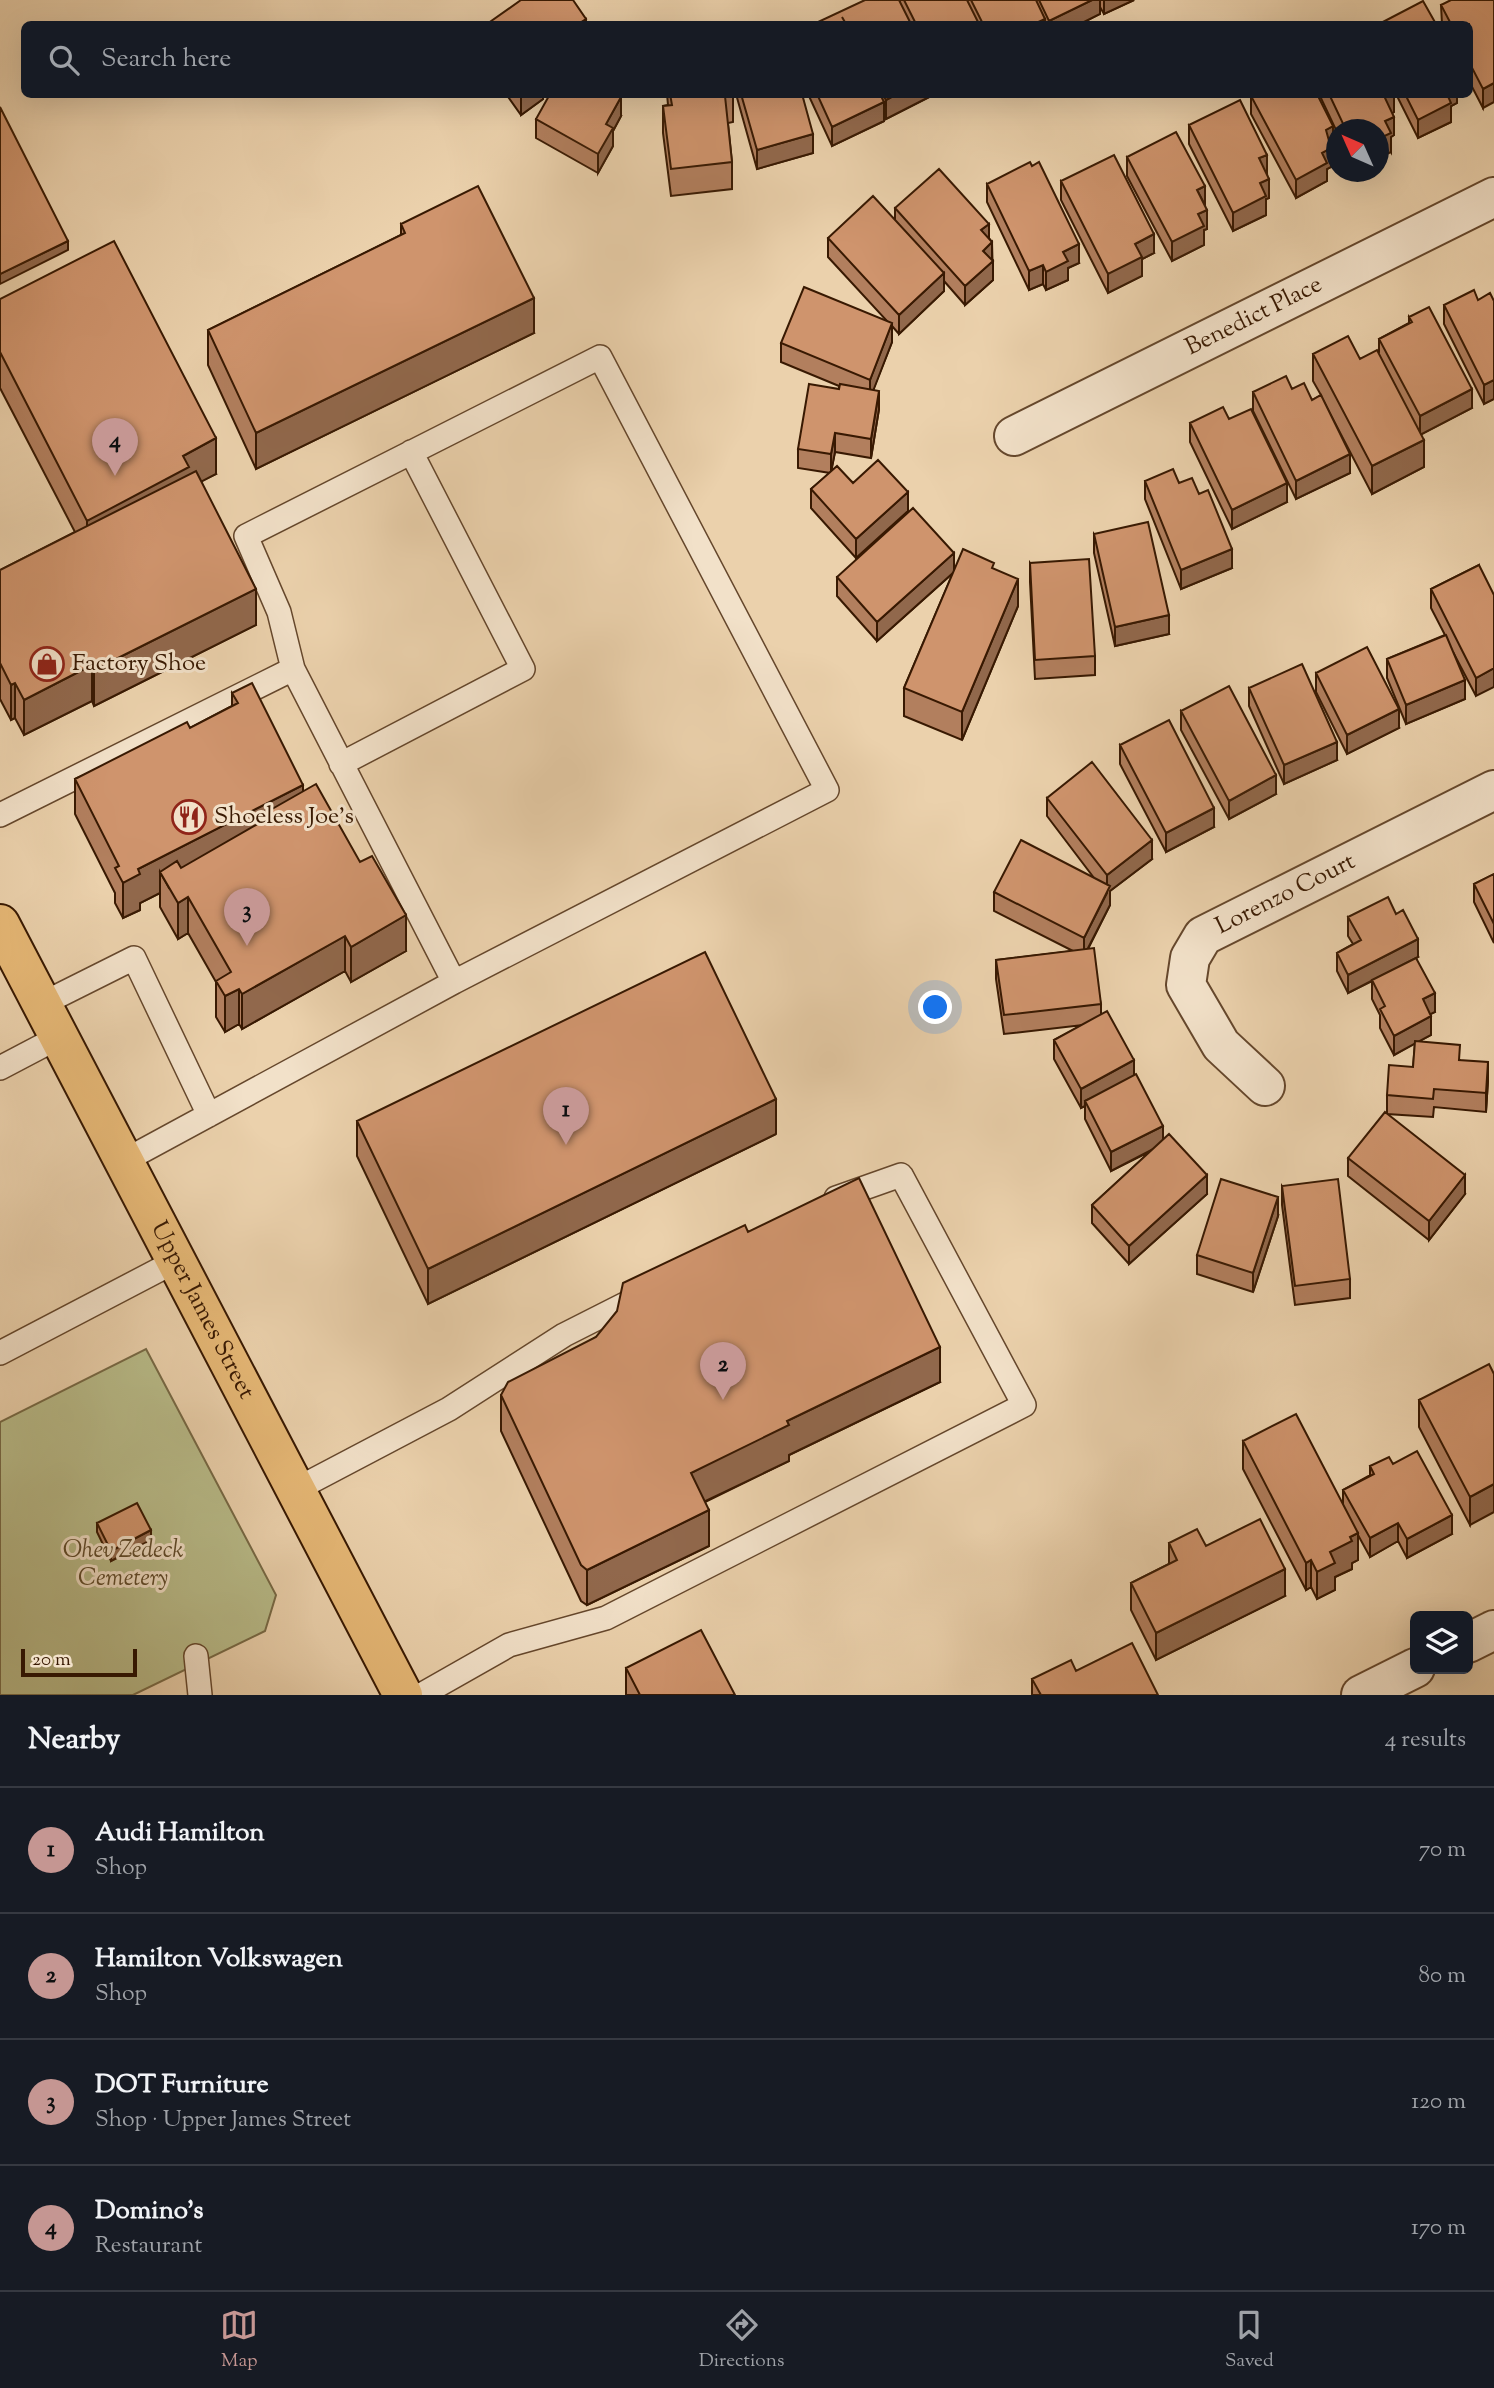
<!DOCTYPE html>
<meta charset="utf-8">
<style>
body{margin:0;font-family:"Sorts Mill Goudy",serif;background:#20242c;color:#f1f3f6}
.controls{position:absolute;right:21px;bottom:21px;display:grid;overflow:hidden;border-radius:10px;box-shadow:0 7px 28px #0002}
.controls button{width:63px;height:63px;display:grid;place-items:center;padding:0;border:0;border-bottom:2px solid #363941;background:#171b24;color:#f1f3f6;font:35px sans-serif}
.compass{position:absolute;left:1326px;top:119px;width:63px;height:63px;border-radius:50%;background:#171b24;box-shadow:0 7px 28px #0002;rotate:315deg}
.scale{position:absolute;left:21px;bottom:18px;width:116px;box-sizing:border-box;padding-left:7px;border:4px solid #381902;border-top:0;font-size:19px;line-height:24px;white-space:nowrap;color:#381902;-webkit-text-stroke:5px #f2e1c9;paint-order:stroke}
.you{position:absolute;left:936px;top:1008px;width:24px;height:24px;margin:-18px;border:5px solid #fff;border-radius:50%;background:#1a73e8;box-shadow:0 0 0 10px #1a73e833}
.badge{display:grid;place-items:center;width:46px;height:46px;border-radius:50%;background:#c59692;color:#111;font-size:23px;font-weight:700}
.pin{position:absolute;translate:-50% -58px;filter:drop-shadow(0 2px 4px #0008)}
.pin::after{content:'';position:absolute;top:37px;width:24px;height:21px;background:inherit;clip-path:polygon(0 0,100% 0,50% 100%)}
.list{margin:0;padding:0;list-style:none}
h2{display:flex;justify-content:space-between;align-items:center;height:91px;margin:0;padding:0 28px;font-size:30px}
h2 small{font-size:23px;font-weight:400;color:#9ea1a6}
.list li{display:grid;grid-template-columns:46px 1fr auto;gap:21px;align-items:center;box-sizing:border-box;height:126px;padding:0 28px;border-top:2px solid #363941}
.list b{display:block;font-size:26px;white-space:nowrap}
.list p{margin:0;font-size:23px;white-space:nowrap;color:#9ea1a6}
.list em{font-size:23px;font-style:normal;color:#9ea1a6}
.icon{flex:none;width:38px;height:38px;fill:none;stroke:currentColor;stroke-width:2;stroke-linecap:round;stroke-linejoin:round}
.map{position:relative;flex:none;width:1494px;height:1695px;overflow:hidden}
.search{position:absolute;background:#171b24;box-shadow:0 7px 28px #0002;left:21px;right:21px;top:21px;height:77px;display:flex;align-items:center;gap:18px;box-sizing:border-box;padding:0 24px;border-radius:10px;color:#9ea1a6;font-size:26px}
.sheet{height:595px;background:#171b24}
nav{display:flex;justify-content:space-around;align-items:center;box-sizing:border-box;height:98px;border-top:2px solid #363941;background:#171b24;font-size:19px;color:#9ea1a6}
nav a{display:grid;justify-items:center;gap:4px}
nav .on{color:#c59692}
.map>svg:first-child{display:block}
</style>
<div class="map">
<svg width="1494" height="1695" viewBox="0 0 1494 1695">
<rect width="100%" height="100%" fill="#ebd1ac"/>
<filter id="stains"><feTurbulence type="fractalNoise" baseFrequency=".00286" numOctaves="4"/><feColorMatrix values="0 0 0 0 .2 0 0 0 0 .09 0 0 0 0 .02 0 0 0 .5 -.17"/></filter>
<radialGradient id="worn" r=".72"><stop offset=".6" stop-color="#630" stop-opacity="0"/><stop offset="1" stop-color="#630" stop-opacity=".3"/></radialGradient>
<path fill="#b8bb89" stroke="#786a46" stroke-width="2" d="M146 1349 276 1595 265 1631 133 1695H0V1422Z"/>
<g fill="none" stroke-linecap="round" stroke-linejoin="round">
<g stroke="#65472c" stroke-width="26">
<path id="lane" d="M293 669 279 612 246 536 600 357 827 790 454 982
M341 764 523 669 411 452
M0 815 293 669 454 982 122 1162
M42 1004 134 958 209 1115
M0 1068 59 1037
M0 1353 174 1262
M295 1490 449 1409 564 1335 645 1294
M196 1656 200 1695
M421 1695 509 1645 606 1618 1024 1405 901 1175 836 1198"/>
</g>
<g stroke="#65472c" stroke-width="42">
<g id="street">
<path id="s1" d="M1014 436 1494 197"/>
<path id="s2" d="M1265 1086 1221 1045 1186 985 1190 958 1203 936 1494 790"/>
<path d="M1468 1643 1494 1630"/>
<path d="M1361 1695 1415 1668"/>
</g>
</g>
<g stroke="#381902" stroke-width="42">
<g id="primary">
<path id="s3" d="M0 924 403 1695"/>
</g>
</g>
<use href="#lane" stroke="#f2e1c9" stroke-width="23"/>
<use href="#street" stroke="#f2e1c9" stroke-width="38"/>
<use href="#primary" stroke="#e6b876" stroke-width="38"/>
</g>
<path fill="#b27f5e" stroke="#381902" stroke-width="2" d="M900 0H1134L1104 14 1100 7V14L1080 24H817L900 2Z
M1494 0 1483 108 1469 81V24H1442L1441 5Z
M506 94H543V99L521 115Z
M667 94H733V122L728 123 732 162V189L671 196 663 133V106L668 105Z
M736 94H802L813 153 757 169Z
M808 94H935L886 119 884 115V121L832 146Z
M1319 94H1394V112L1392 113 1394 135 1391 137V152L1378 130H1336Z
M1396 94H1457V103L1451 106V122L1418 138Z
M1251 96 1333 145 1331 147V167L1327 169V181L1296 198 1251 114Z
M621 116 613 131V146L598 173 536 138V119Z
M1189 125 1267 173 1269 198 1266 199V215L1233 231 1189 144Z
M1127 157 1205 205 1207 229 1204 230V245L1172 261 1127 176Z
M1061 181 1154 253 1142 259V276L1108 293 1061 200Z
M987 184 1079 263 1068 268V280L1046 290 1043 284 1029 290 987 202Z
M895 208 989 238 992 242 993 280 965 305 944 281V291L899 334 892 326V342L873 390 879 409 871 458 835 452 831 471 908 511 856 558 811 508V489L830 473 798 468V449L839 389V386L781 362V343L888 322 828 257V238L895 220Z
M401 224 534 333 256 469 208 365V330L401 235Z
M0 299 216 474 201 481 256 625 94 706 92 701 24 735 15 718 11 720 0 699V570L75 532 0 388Z
M1478 300 1494 301V399L1484 404 1444 324V305Z
M1409 317 1472 408 1421 434 1424 467 1372 494 1323 400 1350 473 1296 499 1253 411V392L1292 389 1312 400 1321 395 1313 381V354L1360 359 1379 352V339L1409 323Z
M1229 419 1287 502 1232 529 1190 442V423Z
M1145 481 1179 483 1232 568 1181 589 1145 499Z
M1094 534 1169 634 1115 646 1094 553Z
M1030 563 1095 656V675L1035 679 1030 582Z
M1479 565 1476 696 1453 652 1465 699 1406 724 1387 678V659L1445 635 1431 608V589Z
M994 569 1018 606 962 740 904 716V688L953 573 877 641 837 596V577Z
M1316 673 1399 728 1347 754 1316 692Z
M1249 688 1337 760 1284 784 1249 706Z
M232 693 303 791 406 951 351 982 345 971 242 1029 239 1024 225 1032 216 1017V982L188 933 178 939 160 907V893L140 903V910L123 918 115 903V893L75 814V779L190 728 232 706Z
M1181 711 1276 794 1229 819 1181 730Z
M1120 745 1214 827 1166 852 1120 764Z
M1047 798 1152 859 1110 891V905L1088 949 1101 1004V1015L1134 1075 1163 1140 1207 1194 1129 1264 1092 1223V1205L1151 1151 1111 1171 1085 1119V1106L1081 1108 1054 1059V1040L1083 1025 1004 1034 996 979V960L1073 951 994 911V892L1094 878 1047 816Z
M1494 874V943L1474 902V884Z
M1348 917 1418 957 1416 958 1435 1012 1430 1014 1431 1035 1419 1041 1460 1060 1488 1080 1486 1112 1434 1107 1433 1117 1387 1114V1095L1413 1067 1415 1043 1394 1055 1380 1028V1015L1372 999V981L1348 993 1337 971V953L1353 944 1348 936Z
M357 1121 776 1134 428 1304 357 1156Z
M1348 1158 1465 1194 1429 1240 1348 1176Z
M1282 1186 1350 1279V1298L1295 1305 1282 1205Z
M1278 1216 1253 1292 1197 1274V1255Z
M748 1232 940 1382 789 1455V1461L705 1502 709 1546 587 1605 581 1601 501 1431V1395L596 1337Z
M1494 1374 1470 1525 1419 1427V1400Z
M1243 1441 1343 1505V1490L1370 1475V1466L1393 1464 1452 1534 1407 1558 1398 1541 1370 1557 1358 1535V1560L1352 1563V1569L1335 1577V1590L1317 1599 1311 1587 1306 1590 1243 1469Z
M97 1523 151 1540 111 1561 97 1532Z
M1169 1543 1206 1546 1285 1596 1156 1660 1131 1610V1583L1169 1564Z
M626 1668 735 1695H626Z
M1076 1671 1158 1695H1032V1679Z"/>
<path fill="#91684c" stroke="#381902" stroke-width="2" d="M1092 0H1100V14L1080 24H1049V21Z
M1104 0H1134L1104 14Z
M586 19V24H578Z
M1045 19V24H1034Z
M1494 83V102L1483 108V89Z
M524 94H543V99L521 115V96Z
M897 94H935L886 119V100Z
M1392 94H1394V112L1385 117V98Z
M1445 94H1457V103L1451 106V122L1418 138V120Z
M621 97V116L613 131V146L598 173V154L606 124Z
M884 102V121L832 146V127Z
M1394 117V135L1391 137V152L1378 158V139L1385 121Z
M1333 126V145L1326 149V130Z
M813 134V153L757 169V150Z
M1331 148V167L1327 169V181L1296 198V180L1322 153Z
M1267 155V173L1259 177V158Z
M1269 179V198L1266 199V215L1233 231V213L1260 183Z
M1205 186V205L1197 190Z
M1207 210V229L1204 230V245L1172 261V242L1198 214Z
M989 224V242L981 230Z
M1154 234V253L1142 259V276L1108 293V274L1135 244Z
M68 241V250L0 284V274Z
M992 242V261L983 251Z
M1079 244V263L1068 268V280L1046 290V272L1063 252Z
M993 261V280L965 305V286Z
M1043 265V284L1029 290V271Z
M944 273V291L899 334V315Z
M534 298V333L256 469V433Z
M892 323V342L870 399V380Z
M1494 380V399L1484 404V385Z
M1472 389V408L1420 435V416Z
M879 391V409L871 458V439Z
M835 433V452L831 473V454Z
M216 438V474L189 488 87 556V521L183 456Z
M1424 440V467L1372 494V466Z
M1350 454V473L1296 499V481Z
M1287 483V502L1232 529V510Z
M908 492V511L856 558V539Z
M1232 549V568L1181 589V570Z
M954 553V572L877 641V622Z
M1018 579V606L962 740V712Z
M256 589V625L94 706V670Z
M1169 615V634L1115 646V627Z
M92 665V701L24 735V700Z
M1494 668V687L1476 696V678Z
M1465 680V699L1406 724V705Z
M15 683V718L11 720V685Z
M1399 709V728L1347 754V735Z
M1337 742V760L1284 784V765Z
M1276 775V794L1229 819V801Z
M303 785V821L268 818 265 813V840L169 888 160 872V893L140 903V910L123 918V883L138 869Z
M1214 808V827L1166 852V833Z
M1152 840V859L1110 891V905L1084 956V938L1107 893V875Z
M188 897V933L178 939V903Z
M406 915V951L351 982V947Z
M345 936V971L242 1029V994Z
M1418 939V957L1348 993V975Z
M239 989V1024L225 1032V996Z
M1435 993V1012L1423 1018V999Z
M1431 1016V1035L1394 1055V1036Z
M1134 1060V1079L1085 1101V1106L1081 1108V1089Z
M1488 1062V1080L1486 1112V1093Z
M776 1099V1134L428 1304V1269Z
M1163 1126V1144L1111 1171V1152Z
M1207 1175V1194L1129 1264V1246Z
M1465 1175V1194L1429 1240V1221Z
M1278 1197V1216L1253 1292V1273Z
M940 1347V1382L789 1455V1461L691 1508V1473L787 1421Z
M1494 1484V1512L1470 1525V1497Z
M709 1510V1546L587 1605V1570Z
M1452 1515V1534L1407 1558V1539Z
M1398 1523V1541L1370 1557V1538Z
M151 1530V1540L111 1561V1551Z
M1358 1533V1560L1352 1563V1569L1335 1577V1590L1317 1599V1572L1330 1552 1350 1537Z
M1311 1560V1587L1306 1590V1563Z
M1285 1569V1596L1156 1660V1633Z"/>
<path fill="#cf946d" stroke="#381902" stroke-width="2" d="M521 0H573L586 19 578 24H487Z
M865 0H899L911 24H846L842 17 846 24H817L818 22Z
M904 0H967L979 24H916Z
M971 0H1036L1045 19 1034 24H983Z
M1039 0H1092L1049 21Z
M1451 0H1494V83L1483 89 1469 62V24H1451L1441 5Z
M1423 1 1436 24H1379Z
M550 94H616L621 97 606 124 613 128 598 154 536 119Z
M670 94H733L725 96 732 162 671 169 663 106 672 105Z
M741 94H802L813 134 757 150Z
M817 94H880L884 102 832 127Z
M882 94H897L886 100Z
M1253 94H1317L1333 126 1326 130 1331 148 1322 153 1327 163 1296 180 1251 96Z
M1329 94H1392L1385 98 1394 117 1385 121 1391 133 1378 139V130H1346Z
M1405 94H1447L1451 103 1418 120Z
M1240 100 1267 155 1259 158 1269 179 1260 183 1266 196 1233 213 1189 125Z
M0 107 68 241 0 274Z
M1176 132 1205 186 1197 190 1207 210 1198 214 1204 226 1172 242 1127 157Z
M1114 155 1154 234 1135 244 1142 257 1108 274 1061 181Z
M1030 162 1032 166 1039 162 1079 244 1063 252 1068 261 1046 272 1043 265 1029 271 987 184Z
M939 169 989 224 981 230 992 242 983 251 993 261 965 286 895 208Z
M478 186 534 298 256 433 208 330 405 233 401 224Z
M873 196 944 273 899 315 828 238Z
M114 241 216 438 183 456 189 467 87 521 0 352V299Z
M804 287 892 323 870 380 781 343Z
M1474 290 1478 300 1490 293 1494 301V380L1484 385 1444 305Z
M1429 307 1472 389 1420 416 1379 339 1412 322 1409 317Z
M1348 336 1360 359 1377 350 1424 440 1372 466 1313 354Z
M1286 376 1292 389 1304 383 1312 400 1321 395 1350 454 1296 481 1253 392Z
M809 384 839 389 840 384 879 391 871 439 835 433 831 454 798 449Z
M1223 407 1229 419 1251 409 1287 483 1232 510 1190 423Z
M878 460 908 492 856 539 811 489 837 466 853 483Z
M1173 469 1179 483 1192 478 1199 494 1208 490 1232 549 1181 570 1145 481Z
M196 471 256 589 94 670 92 665 24 700 15 683 11 685 0 663V570Z
M913 508 954 553 877 622 837 577Z
M1148 522 1169 615 1115 627 1094 534Z
M963 549 994 563 992 568 1018 579 962 712 904 688Z
M1089 559 1095 656 1035 660 1030 563Z
M1479 565 1494 595V668L1476 678 1431 589Z
M1446 635 1465 680 1406 705 1387 659Z
M1367 647 1399 709 1347 735 1316 673Z
M1302 664 1337 742 1284 765 1249 688Z
M252 683 303 785 138 869 140 874 123 883 115 868 119 866 75 779 187 722 190 728 238 703 232 693Z
M1229 686 1276 775 1229 801 1181 711Z
M1169 720 1214 808 1166 833 1120 745Z
M1092 762 1152 840 1107 875 1047 798Z
M316 784 360 862 372 856 406 915 351 947 345 936 242 994 239 989 225 996 216 981 231 972 188 897 178 903 160 872 177 861 181 868 268 818 265 813Z
M1021 840 1110 886 1084 938 994 892Z
M1494 874V924L1474 884Z
M1388 897 1396 914 1403 910 1418 939 1348 975 1337 953 1361 940 1348 917Z
M1094 948 1101 1004 1004 1015 996 960Z
M705 952 776 1099 428 1269 357 1121Z
M1416 958 1435 993 1423 999 1431 1016 1394 1036 1380 1009 1385 1006 1372 980Z
M1107 1011 1134 1060 1081 1089 1054 1040Z
M1415 1041 1460 1045 1459 1060 1488 1062 1486 1093 1434 1089 1433 1099 1387 1095 1389 1065 1413 1067Z
M1136 1074 1163 1126 1111 1152 1085 1101Z
M1385 1112 1465 1175 1429 1221 1348 1158Z
M1169 1134 1207 1175 1129 1246 1092 1205Z
M859 1178 940 1347 787 1421 789 1425 691 1473 709 1510 587 1570 581 1565 501 1395 508 1382 596 1337 617 1311 623 1283 745 1225 748 1232Z
M1221 1179 1278 1197 1253 1273 1197 1255Z
M1338 1179 1350 1279 1295 1286 1282 1186Z
M1489 1364 1494 1374V1484L1470 1497 1419 1400Z
M1296 1414 1358 1533 1350 1537 1352 1541 1330 1552 1335 1563 1317 1572 1311 1560 1306 1563 1243 1441Z
M1417 1451 1452 1515 1407 1539 1398 1523 1370 1538 1343 1490 1374 1474 1370 1466 1389 1457 1393 1464Z
M137 1503 151 1530 111 1551 97 1523Z
M1260 1519 1285 1569 1156 1633 1131 1583 1177 1560 1169 1543 1197 1529 1206 1546Z
M701 1630 735 1695H640L626 1668Z
M1132 1643 1158 1695H1041L1032 1679 1071 1660 1076 1671Z"/>
<defs>
<g id="shop-ring" transform="scale(1.75)"><circle r="9.5" fill="#f2e1c9" stroke="#8f2418" stroke-width="1.5"/><path d="M-5-2.5h2.3a2.7 3.5 0 0 1 5.4 0H5L5.5 6h-11ZM-1.5-2.5h3a1.5 2.3 0 0 0-3 0Z" fill="#8f2418"/></g>
<g id="restaurant-ring" transform="scale(1.75)"><circle r="9.5" fill="#f2e1c9" stroke="#8f2418" stroke-width="1.5"/><path d="M-5-6h1v4h1v-4h1v4h1v-4h1v5L-1.5 .5V6h-2V.5L-5-1ZM5-6V6H3V1.5H1.5Q1.5-4 5-6Z" fill="#8f2418"/></g>
</defs>
<g fill-rule="evenodd">
<use href="#shop-ring" x="47" y="664"/>
<use href="#restaurant-ring" x="189" y="817"/>
</g>
<g text-anchor="middle" dominant-baseline="central" stroke-width="6" stroke-linejoin="round" paint-order="stroke">
<g font-size="24" fill="#381902" stroke="#f2e1c9">
<text stroke="none"><textPath href="#s1" startOffset="268">Benedict Place</textPath></text>
<text stroke="none"><textPath href="#s2" startOffset="275">Lorenzo Court</textPath></text>
<text stroke="none"><textPath href="#s3" startOffset="436">Upper James Street</textPath></text>
</g>
<g font-size="24" fill="#381902" stroke="#f2e1c9" text-anchor="start">
<text x="72" y="664">Factory Shoe</text>
<text x="214" y="817">Shoeless Joe's</text>
</g>
<g font-size="24" font-style="italic" fill="#5e4a2a" stroke="#f2e1c9">
<text x="123" y="1551">Ohev Zedeck<tspan x="123" dy="28">Cemetery</tspan></text>
</g>
</g>
<rect width="100%" height="100%" filter="url(#stains)"/>
<rect width="100%" height="100%" fill="url(#worn)"/>
</svg>
<div class="controls">
<button><svg class="icon" aria-label="layers" viewBox="0 0 24 24"><path d="M12 4l9 5-9 5-9-5zM3 14l9 5 9-5"/></svg></button>
</div>
<svg class="compass" viewBox="-18 -18 36 36"><path d="M0-13l5 13h-10z" fill="#e53935"/><path d="M0 13l5-13h-10z" fill="#9ea1a6"/></svg>
<div class="scale">20 m</div>
<div class="you"></div>
<div class="pin badge" style="left:566px;top:1145px">1</div>
<div class="pin badge" style="left:723px;top:1400px">2</div>
<div class="pin badge" style="left:247px;top:946px">3</div>
<div class="pin badge" style="left:115px;top:476px">4</div>
<div class="search"><svg class="icon" aria-label="search" viewBox="0 0 24 24"><circle cx="10" cy="10" r="6"/><path d="M15 15l6 6"/></svg>Search here</div>
</div>
<section class="sheet">
<h2>Nearby<small>4 results</small></h2>
<ul class="list">
<li><span class="badge">1</span><div><b>Audi Hamilton</b><p>Shop</p></div><em>70 m</em></li>
<li><span class="badge">2</span><div><b>Hamilton Volkswagen</b><p>Shop</p></div><em>80 m</em></li>
<li><span class="badge">3</span><div><b>DOT Furniture</b><p>Shop · Upper James Street</p></div><em>120 m</em></li>
<li><span class="badge">4</span><div><b>Domino's</b><p>Restaurant</p></div><em>170 m</em></li>
</ul>
</section>
<nav>
<a class="on"><svg class="icon" aria-label="map" viewBox="0 0 24 24"><path d="M3 6l6-2 6 2 6-2v14l-6 2-6-2-6 2zM9 4v14M15 6v14"/></svg>Map</a>
<a><svg class="icon" aria-label="directions" viewBox="0 0 24 24"><path d="M12 3l9 9-9 9-9-9zM9 14v-3h6M13 9l2 2-2 2"/></svg>Directions</a>
<a><svg class="icon" aria-label="saved" viewBox="0 0 24 24"><path d="M7 4h10v16l-5-4-5 4z"/></svg>Saved</a>
</nav>
